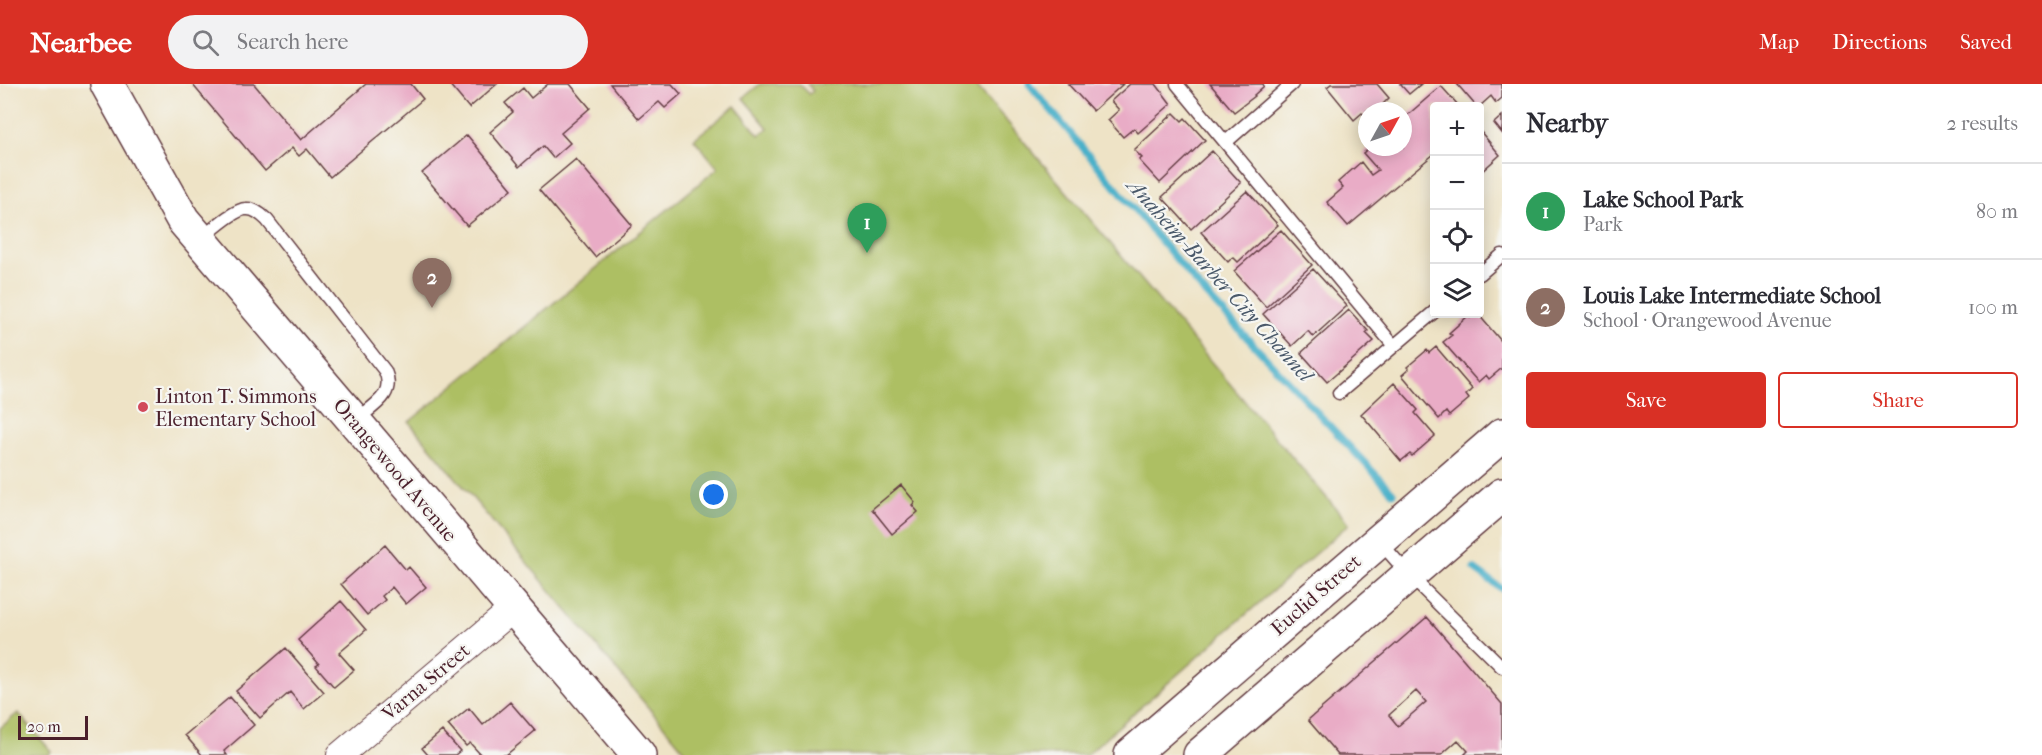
<!DOCTYPE html>
<meta charset="utf-8">
<style>
body{margin:0;font-family:"IM FELL French Canon",serif;background:#f2f2f3;color:#2b2b33}
.controls{position:absolute;right:18px;top:18px;display:grid;overflow:hidden;border-radius:6px;box-shadow:0 3px 15px #0003}
.controls button{width:54px;height:54px;display:grid;place-items:center;padding:0;border:0;border-bottom:2px solid #e1e1e2;background:#fff;color:#2b2b33;font:30px sans-serif}
.compass{position:absolute;left:1358px;top:18px;width:54px;height:54px;border-radius:50%;background:#fff;box-shadow:0 3px 15px #0003;rotate:50deg}
.scale{position:absolute;left:18px;bottom:15px;width:70px;box-sizing:border-box;padding-left:6px;border:3px solid #4a1f2b;border-top:0;font-size:16px;line-height:21px;white-space:nowrap;color:#4a1f2b;-webkit-text-stroke:4px #f6f6f2;paint-order:stroke}
.you{position:absolute;left:714px;top:411px;width:21px;height:21px;margin:-15px;border:4px solid #fff;border-radius:50%;background:#1a73e8;box-shadow:0 0 0 9px #1a73e833}
.badge{display:grid;place-items:center;width:39px;height:39px;border-radius:50%;background:#d93025;color:#fff;font-size:20px;font-weight:700}
.pin{position:absolute;translate:-50% -50px;filter:drop-shadow(0 2px 3px #0008)}
.pin::after{content:'';position:absolute;top:32px;width:21px;height:18px;background:inherit;clip-path:polygon(0 0,100% 0,50% 100%)}
.list{margin:0;padding:0;list-style:none}
h2{display:flex;justify-content:space-between;align-items:center;height:78px;margin:0;padding:0 24px;font-size:26px}
h2 small{font-size:20px;font-weight:400;color:#7c7c81}
.list li{display:grid;grid-template-columns:39px 1fr auto;gap:18px;align-items:center;box-sizing:border-box;height:96px;padding:0 24px;border-top:2px solid #e1e1e2}
.list b{display:block;font-size:22px;white-space:nowrap}
.list p{margin:0;font-size:20px;white-space:nowrap;color:#7c7c81}
.list em{font-size:20px;font-style:normal;color:#7c7c81}
.actions{display:flex;gap:12px;padding:18px 24px}
.actions a{flex:1;padding:14px 0;border:2px solid #d93025;border-radius:6px;text-align:center;font-size:21px;color:#d93025}
.actions .main{background:#d93025;color:#fff}
.icon{flex:none;width:33px;height:33px;fill:none;stroke:currentColor;stroke-width:2;stroke-linecap:round;stroke-linejoin:round}
.map{position:relative;flex:none;width:1502px;height:671px;overflow:hidden}
header{display:flex;align-items:center;gap:36px;box-sizing:border-box;height:84px;padding:0 30px;background:#d93025;color:#fff}
header strong{font-size:28px}
nav{display:flex;gap:33px;margin-inline-start:auto;font-size:21px}
.search{width:420px;height:54px;background:#f2f2f3;display:flex;align-items:center;gap:15px;box-sizing:border-box;padding:0 21px;border-radius:33px;color:#7c7c81;font-size:22px}
main{display:flex}
aside{flex:1;background:#fff}
.map>svg:first-child{display:block}
</style>
<header>
<strong>Nearbee</strong>
<div class="search"><svg class="icon" aria-label="search" viewBox="0 0 24 24"><circle cx="10" cy="10" r="6"/><path d="M15 15l6 6"/></svg>Search here</div>
<nav><a>Map</a><a>Directions</a><a>Saved</a></nav>
</header>
<main>
<div class="map">
<svg width="1502" height="671" viewBox="0 0 1502 671">
<rect width="100%" height="100%" fill="#f6f6f2"/>
<filter id="ink" filterUnits="userSpaceOnUse"><feTurbulence type="fractalNoise" baseFrequency=".0167" numOctaves="2"/><feDisplacementMap in="SourceGraphic" scale="12" xChannelSelector="R" yChannelSelector="G"/><feConvolveMatrix kernelMatrix="1 2 1 2 8 2 1 2 1" color-interpolation-filters="sRGB"/></filter>
<filter id="wash" filterUnits="userSpaceOnUse"><feTurbulence type="fractalNoise" baseFrequency=".008" numOctaves="4" result="noise"/><feDisplacementMap in="SourceGraphic" scale="24" xChannelSelector="R" yChannelSelector="G"/><feGaussianBlur stdDeviation="1.35" result="paint"/><feColorMatrix in="noise" values="0 0 0 0 0 0 0 0 0 0 0 0 0 0 0 0 0 1.4 0 .05"/><feComposite in="paint" operator="in"/></filter>
<g filter="url(#wash)">
<rect width="100%" height="100%" fill="#eee3c6"/>
<path fill="#adbf63" stroke="#7c6f47" stroke-width="1.5" d="M760 0H800L809 10 813 7 807 0H975L1349 440 1086 671H688L409 338 718 84 694 55 735 22 759 51 768 44 743 14Z
M18 629 52 668 49 671H0V644Z"/>
<g fill="none" stroke-linecap="round" stroke-linejoin="round">
<path stroke="#4ab0c9" stroke-width="7" d="M1029 0 1203 207 1393 409
M1474 485 1502 505"/>
</g>
<g id="blocks">
<path fill="#e9acc6" fill-rule="evenodd" d="M192 0H254L301 56 366 0H411L423 15 330 93 307 65 299 72 292 64 265 87Z
M449 0H497L469 24Z
M548 0H570L590 24 561 49 570 59 553 74 543 62 519 83 490 48 513 28 505 19 523 4 531 14Z
M610 0H672L681 10 665 24 659 18 639 35Z
M1068 0H1123L1093 27Z
M1130 0H1156L1171 20 1138 49 1134 44 1123 53 1108 36 1119 26 1111 17Z
M1210 0H1263L1264 2 1254 11 1255 12 1234 28Z
M1331 0H1377L1389 14 1383 20 1386 24 1382 27H1367V34L1362 29 1354 36 1327 3Z
M1400 0H1421L1409 10Z
M1457 0H1502V14L1496 19 1491 12 1480 22H1476Z
M1441 2 1459 22H1434V70L1348 142 1327 118 1343 104 1338 98 1361 78 1371 91 1378 86 1363 69 1370 63H1403V35Z
M1174 29 1182 37 1185 34 1205 56 1160 99 1139 76 1142 74 1134 66Z
M1502 32V49L1494 39Z
M1480 47 1500 71 1480 89Z
M467 51 512 105 467 142 422 89Z
M1212 67 1241 99 1191 145 1162 113Z
M576 75 632 141 595 173 539 106Z
M1247 107 1278 141 1238 178 1233 173 1228 178 1201 148Z
M1281 146 1312 181 1266 223 1234 187Z
M1313 185 1347 222 1313 253 1308 247 1292 262 1263 230Z
M1349 226 1368 247 1366 249 1374 257 1327 298 1301 269Z
M1475 230H1478L1502 258V284L1489 295 1486 291 1478 298 1443 258 1452 251 1449 249 1468 232 1470 234Z
M1436 263 1472 305 1466 311 1469 315 1449 332 1446 328 1439 335 1402 291 1409 285 1407 283 1427 266 1429 269Z
M1394 299 1418 326 1415 329 1435 352 1412 372 1410 370 1401 377 1361 330Z
M901 401 915 418 912 421 918 428 892 450 872 425Z
M385 461 406 486 409 483 426 503 406 520 392 503 382 512 385 516 367 531 341 500Z
M341 517 366 546 339 569 354 586 334 603 316 582 319 580 298 556Z
M1427 533 1502 620V671H1464L1468 667 1458 656 1441 671H1338L1308 636ZM1416 607 1426 618 1398 642 1389 631Z
M286 564 324 608 304 625 290 608 260 634 236 607Z
M230 613 254 641 224 667 227 671H202L185 651Z
M510 618 535 647 506 671H481L470 659 466 662 448 641 469 624 483 641Z
M442 647 460 667 455 671H428L422 664Z"/>
</g>
</g>
<g filter="url(#ink)">
<use href="#blocks" fill-opacity="0" stroke="#633c42" stroke-width="1.5"/>
<g fill="none" stroke-linecap="round" stroke-linejoin="round">
<g stroke="#633c42" stroke-width="15">
<path id="lane" d="M1177 0 1394 262
M1226 58 1292 0
M201 155C210 148 234 125 246 125 254 124 262 131 267 136L385 287C396 312 372 322 355 337
M1480 190 1502 171
M1339 309 1434 228
M1380 458 1409 491 1502 583"/>
</g>
<g stroke="#633c42" stroke-width="28">
<path id="street" d="M340 671 513 525"/>
</g>
<g stroke="#633c42" stroke-width="36">
<path id="secondary" d="M107 0 183 136 639 671"/>
</g>
<g stroke="#633c42" stroke-width="36">
<path id="primary" d="M1131 671 1502 351
M1200 671 1502 411"/>
</g>
<use href="#lane" stroke="#fff" stroke-width="12"/>
<use href="#street" stroke="#fff" stroke-width="26"/>
<use href="#secondary" stroke="#fff" stroke-width="33"/>
<use href="#primary" stroke="#fff" stroke-width="33"/>
</g>
</g>
<circle fill="#d1495b" stroke="#f6f6f2" stroke-width="2" cx="143" cy="323" r="6"/>
<g text-anchor="middle" dominant-baseline="central" stroke-width="4.5" stroke-linejoin="round" paint-order="stroke">
<g font-size="20" fill="#4a1f2b" stroke="#f6f6f2" text-anchor="start">
<text x="155" y="312">Linton T. Simmons<tspan x="155" dy="23">Elementary School</tspan></text>
</g>
<g font-size="20" fill="#4a1f2b" stroke="#f6f6f2">
<text transform="translate(395 386) rotate(50)">Orangewood Avenue</text>
<text transform="translate(1316 511) rotate(-41)">Euclid Street</text>
<text transform="translate(426 598) rotate(-40)">Varna Street</text>
</g>
<g font-size="21" font-style="italic" fill="#4a596a" stroke="#f6f6f2">
<text transform="translate(1220 196) rotate(48)">Anaheim-Barber City Channel</text>
</g>
</g>
</svg>
<div class="controls">
<button>+</button>
<button>−</button>
<button><svg class="icon" aria-label="locate" viewBox="0 0 24 24"><circle cx="12" cy="12" r="6"/><path d="M12 2v4M12 18v4M2 12h4M18 12h4"/></svg></button>
<button><svg class="icon" aria-label="layers" viewBox="0 0 24 24"><path d="M12 4l9 5-9 5-9-5zM3 14l9 5 9-5"/></svg></button>
</div>
<svg class="compass" viewBox="-18 -18 36 36"><path d="M0-13l5 13h-10z" fill="#e53935"/><path d="M0 13l5-13h-10z" fill="#7c7c81"/></svg>
<div class="scale">20 m</div>
<div class="you"></div>
<div class="pin badge" style="left:867px;top:169px;background:#2e9e5b">1</div>
<div class="pin badge" style="left:432px;top:224px;background:#8d6e63">2</div>
</div>
<aside>
<h2>Nearby<small>2 results</small></h2>
<ul class="list">
<li><span class="badge" style="background:#2e9e5b">1</span><div><b>Lake School Park</b><p>Park</p></div><em>80 m</em></li>
<li><span class="badge" style="background:#8d6e63">2</span><div><b>Louis Lake Intermediate School</b><p>School · Orangewood Avenue</p></div><em>100 m</em></li>
</ul>
<div class="actions"><a class="main">Save</a><a>Share</a></div>
</aside>
</main>
